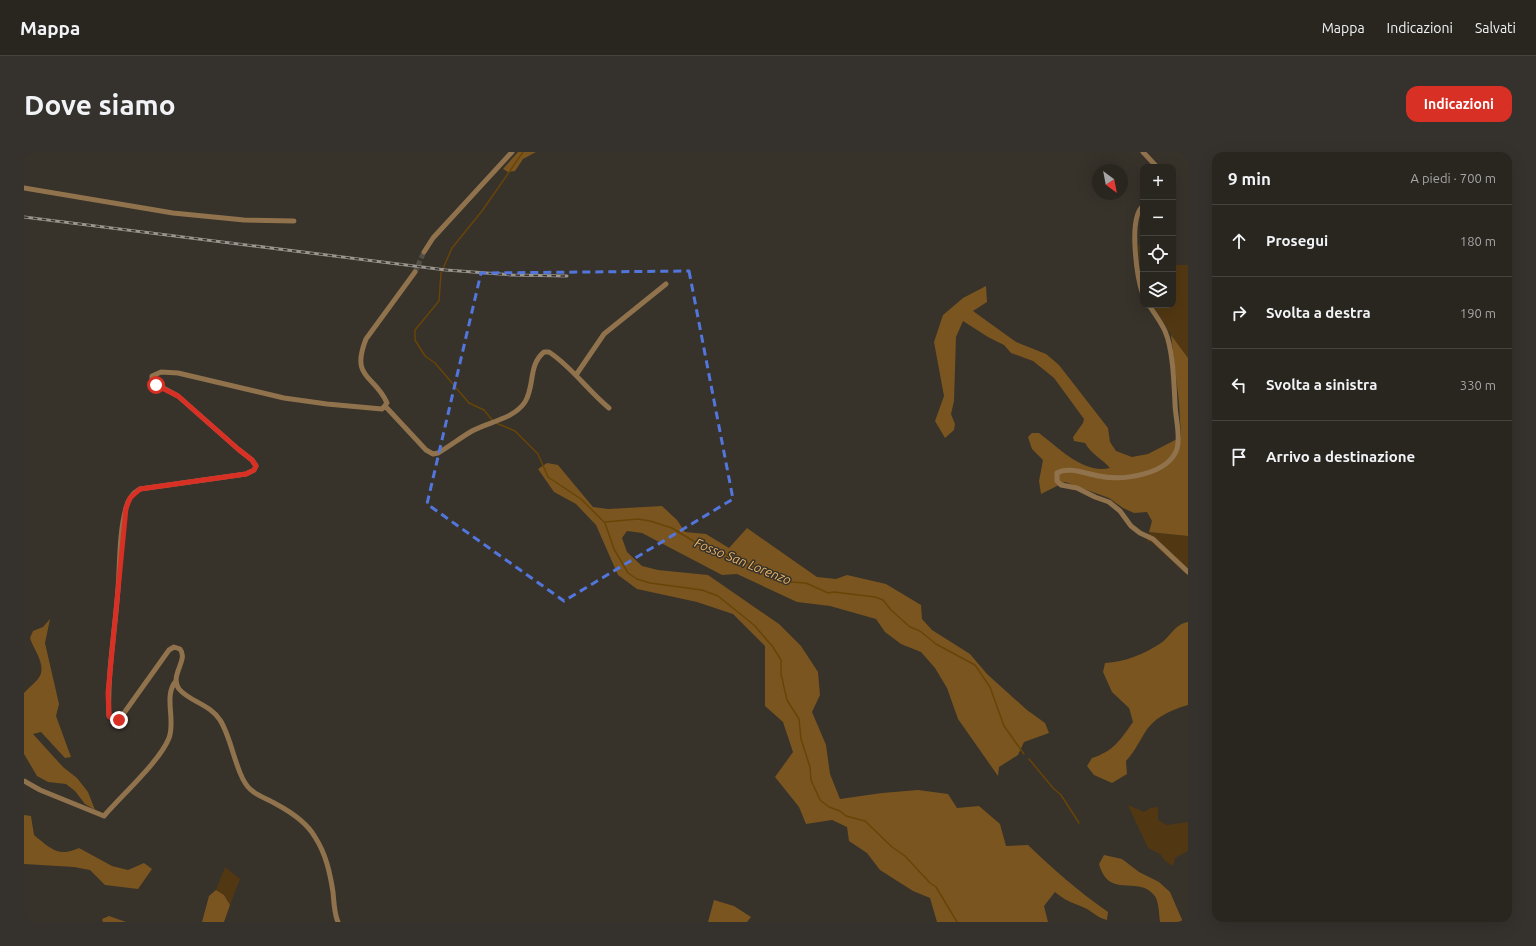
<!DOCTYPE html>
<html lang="it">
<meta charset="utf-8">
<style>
body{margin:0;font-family:Ubuntu,sans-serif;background:#35322d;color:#f1f3f6}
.controls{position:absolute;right:12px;top:12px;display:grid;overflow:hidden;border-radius:8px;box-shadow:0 4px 16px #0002}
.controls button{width:36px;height:36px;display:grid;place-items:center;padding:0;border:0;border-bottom:1px solid #45433e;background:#292620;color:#f1f3f6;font:20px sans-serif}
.compass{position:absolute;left:1068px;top:12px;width:36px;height:36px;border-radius:50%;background:#292620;box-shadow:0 4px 16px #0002;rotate:148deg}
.stop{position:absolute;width:12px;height:12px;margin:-9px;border:3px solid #d93025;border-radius:50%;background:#fff}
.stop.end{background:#d93025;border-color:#fff;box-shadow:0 1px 4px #0008}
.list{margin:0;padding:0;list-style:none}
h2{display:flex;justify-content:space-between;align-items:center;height:52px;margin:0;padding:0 16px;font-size:17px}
h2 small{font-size:13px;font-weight:400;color:#a5a5a5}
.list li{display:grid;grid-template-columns:26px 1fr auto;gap:12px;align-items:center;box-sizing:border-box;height:72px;padding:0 16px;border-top:1px solid #45433e}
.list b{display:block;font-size:15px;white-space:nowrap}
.list em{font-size:13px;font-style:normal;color:#a5a5a5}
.icon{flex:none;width:22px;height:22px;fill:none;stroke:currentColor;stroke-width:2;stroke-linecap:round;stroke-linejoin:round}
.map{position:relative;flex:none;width:1164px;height:770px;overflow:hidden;border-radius:12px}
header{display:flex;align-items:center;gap:24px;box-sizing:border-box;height:56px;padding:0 20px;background:#292620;border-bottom:1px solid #45433e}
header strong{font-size:19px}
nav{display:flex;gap:22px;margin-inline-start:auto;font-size:14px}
.intro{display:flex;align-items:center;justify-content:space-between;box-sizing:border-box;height:96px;padding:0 24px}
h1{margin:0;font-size:28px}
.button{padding:10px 18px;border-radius:12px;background:#d93025;color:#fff;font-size:14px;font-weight:700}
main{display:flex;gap:24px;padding:0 24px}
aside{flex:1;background:#292620;border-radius:12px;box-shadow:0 4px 16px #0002}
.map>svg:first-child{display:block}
</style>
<header>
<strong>Mappa</strong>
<nav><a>Mappa</a><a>Indicazioni</a><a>Salvati</a></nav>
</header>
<div class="intro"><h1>Dove siamo</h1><a class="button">Indicazioni</a></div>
<main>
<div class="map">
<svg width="1164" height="770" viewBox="0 0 1164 770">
<rect width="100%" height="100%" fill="#37322a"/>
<path fill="#523812" d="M1116 92 1119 93V131L1114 95Z
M1149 113H1164V206L1147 183 1129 153H1149Z
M1125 380 1164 384V424L1126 389 1123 391Z
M1104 653 1120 660 1126 656 1134 655V668L1143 673 1164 670V699L1151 706 1149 714 1141 709 1136 702 1124 696Z
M201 715 216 727 206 753 200 743 192 738Z"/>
<path fill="#7a551f" d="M494 0H512L499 7 491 19 484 20 479 17Z
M962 134 963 150 949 159 992 190 1022 202 1035 213 1084 276 1086 290 1092 299 1108 305 1124 302 1157 285 1155 250 1147 183 1164 206V384L1125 380 1128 369 1123 360 1110 361 1099 356 1085 346 1041 330 1017 342 1015 329 1019 308 1008 297 1004 285 1008 281H1015C1035 296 1059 322 1086 316 1078 307 1067 302 1061 291L1050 289 1049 285 1059 271 1060 267 1030 226 1009 209 987 201 980 193 964 185 939 169 932 185 930 249 927 262 931 272 930 278 921 286 911 269 920 244 910 190 919 163 939 146Z
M523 311 534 313 569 355 584 357 638 354 653 368 661 380 682 382 705 396 723 376 793 425 812 427 823 423 862 432 897 453 898 467 908 478 946 502 963 522 1003 558 1021 571 1025 581 1000 590 994 603 975 615 974 624 934 567 923 536 911 516 897 500 877 492 861 480 852 467 806 454 773 450 713 422 698 423 618 381 603 379 598 386 603 400 618 414 634 418 684 423 755 472 777 494 794 520 796 543 788 560 802 593 806 622 816 647 858 641 894 638 924 642 933 656 955 654 976 672 982 694 1004 693C1029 717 1055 740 1084 760L1083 768C1074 766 1070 761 1063 757 1049 750 1044 751 1031 740L1020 754 1024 770H913L906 746 889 739 856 718 843 701 825 689 823 675 808 668 782 672 775 655 751 625 769 600 759 570 741 554V494L709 462 673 450 613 437 594 423 572 373 552 352 530 340 514 317Z
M26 467 21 491 35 552 32 564 47 605 41 606 17 580 9 582 39 615 53 626 64 640 71 658 61 652 51 639 42 632 24 630 13 624 0 602V541C4 536 10 532 14 527 24 514 10 499 6 486L9 479 19 475Z
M1164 470V553C1146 558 1129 566 1120 582 1114 592 1110 600 1102 609L1103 622 1088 631 1070 623 1063 614 1068 606C1090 599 1096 588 1109 570L1105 556 1088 540 1079 520 1081 511C1101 510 1120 502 1137 491 1147 484 1151 472 1164 470Z
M0 663 7 664 10 683C26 696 34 706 55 696L88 714 104 718 120 711 128 717 114 737 81 733 66 718 50 715 0 712Z
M1080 703 1098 707 1115 720 1135 730 1146 740 1159 770H1136C1135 763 1135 748 1130 743 1114 723 1085 748 1075 712Z
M192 738 200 743 206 753 200 770H178L185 744Z
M690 748 710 754 727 765 723 770H684Z
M85 764 102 770H79L78 767Z"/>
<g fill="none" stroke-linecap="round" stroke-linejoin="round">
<path stroke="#684507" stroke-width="1.5" d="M469 269 460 258 445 251 411 211 401 204 391 188V178L415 149 417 121 428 96 458 59 499 0
M472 271 491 279 514 302 524 325 557 347 581 371 590 397 604 421 613 427 626 431 678 438 694 444 730 473 749 495 757 508V522L763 548 775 567 777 587 786 615 787 628 796 648 805 655 816 659 822 664 841 669 868 695 881 704 906 731 912 735 933 770
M581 370 614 367 626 369 648 376 671 390 683 393 709 406 758 424 766 430 782 431 804 441 810 440 851 445 859 448 867 458 886 475 896 479 912 492 951 513 966 535 980 574 1000 602
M1005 607 1029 636 1037 643 1055 671"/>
<path stroke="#534e47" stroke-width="5" stroke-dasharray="5 2.5" stroke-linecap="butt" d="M391 120 400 100"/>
<path stroke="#90724c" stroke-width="5" d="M1119 0 1133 15
M0 36 149 61 220 68 270 69
M1119 54C1104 66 1113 126 1119 143
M400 100 409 86 488 0
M1125 153C1130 161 1137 170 1141 179 1149 197 1150 231 1151 251 1151 265 1157 283 1153 297 1144 323 1098 329 1075 324 1062 322 1045 314 1033 321V329L1037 333 1053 336 1071 345 1085 350 1096 359 1107 374 1116 381 1129 387 1164 420
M552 223 580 182 642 132
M362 255 402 298 409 302 414 301C426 294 436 286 448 279 464 270 490 267 501 250 511 234 504 213 520 200H525C548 215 564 239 585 256
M0 629 16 638 80 664C98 643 136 609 145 586 152 568 139 544 152 529
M314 770C310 761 310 750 309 740 306 721 302 702 291 685 283 671 267 660 252 652 244 647 233 644 226 637 212 624 208 586 196 568 186 552 166 550 155 537 145 523 165 508 156 497L150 495 145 498 95 568 91 569 85 564C83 522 91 480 94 437 96 411 95 381 102 356 104 347 109 341 116 337L222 322 230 318 232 314 228 308 214 297 154 244 128 230V224L137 220 154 221 260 246 303 252 358 257 363 251C351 223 326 227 342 187L391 120"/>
<g stroke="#9a968f" stroke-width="3">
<path id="rail" d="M0 65 422 118 488 123 543 124"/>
</g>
<use href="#rail" stroke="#37322a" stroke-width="1.5" stroke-dasharray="4.5" stroke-linecap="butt"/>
</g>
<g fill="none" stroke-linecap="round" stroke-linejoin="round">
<path stroke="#d93025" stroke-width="5" d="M95 568 91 569 85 564 84 541 102 356 106 346 116 337 222 322 230 318 232 314 228 308 214 297 154 244 132 233"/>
</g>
<path fill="none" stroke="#5276dc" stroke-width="3" stroke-dasharray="8 5" stroke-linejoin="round" d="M665 119 709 347 540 449 403 352 457 121Z"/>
<g text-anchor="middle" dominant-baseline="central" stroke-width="3" stroke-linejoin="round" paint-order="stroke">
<g font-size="13" font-style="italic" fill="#ecb467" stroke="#37322a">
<text transform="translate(719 409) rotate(22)">Fosso San Lorenzo</text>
</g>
</g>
</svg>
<div class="controls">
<button>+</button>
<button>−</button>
<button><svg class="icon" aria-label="locate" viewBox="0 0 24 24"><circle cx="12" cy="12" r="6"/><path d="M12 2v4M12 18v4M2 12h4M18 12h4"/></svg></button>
<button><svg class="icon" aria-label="layers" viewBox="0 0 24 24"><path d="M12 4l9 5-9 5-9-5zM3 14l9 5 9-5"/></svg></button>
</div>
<svg class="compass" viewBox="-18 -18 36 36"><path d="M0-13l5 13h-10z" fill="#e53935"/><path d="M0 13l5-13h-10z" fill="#a5a5a5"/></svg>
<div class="stop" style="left:132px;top:233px"></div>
<div class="stop end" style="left:95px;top:568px"></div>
</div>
<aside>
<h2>9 min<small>A piedi · 700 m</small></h2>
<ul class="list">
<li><svg class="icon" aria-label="ahead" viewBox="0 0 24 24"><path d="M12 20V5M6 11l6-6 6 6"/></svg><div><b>Prosegui</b></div><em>180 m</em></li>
<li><svg class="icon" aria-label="right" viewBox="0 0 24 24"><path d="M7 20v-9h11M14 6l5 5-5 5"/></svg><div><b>Svolta a destra</b></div><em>190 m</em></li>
<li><svg class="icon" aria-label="left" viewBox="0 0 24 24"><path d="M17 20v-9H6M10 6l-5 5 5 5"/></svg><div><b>Svolta a sinistra</b></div><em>330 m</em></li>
<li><svg class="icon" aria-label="arrive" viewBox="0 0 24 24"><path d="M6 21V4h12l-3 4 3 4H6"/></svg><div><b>Arrivo a destinazione</b></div></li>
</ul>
</aside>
</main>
